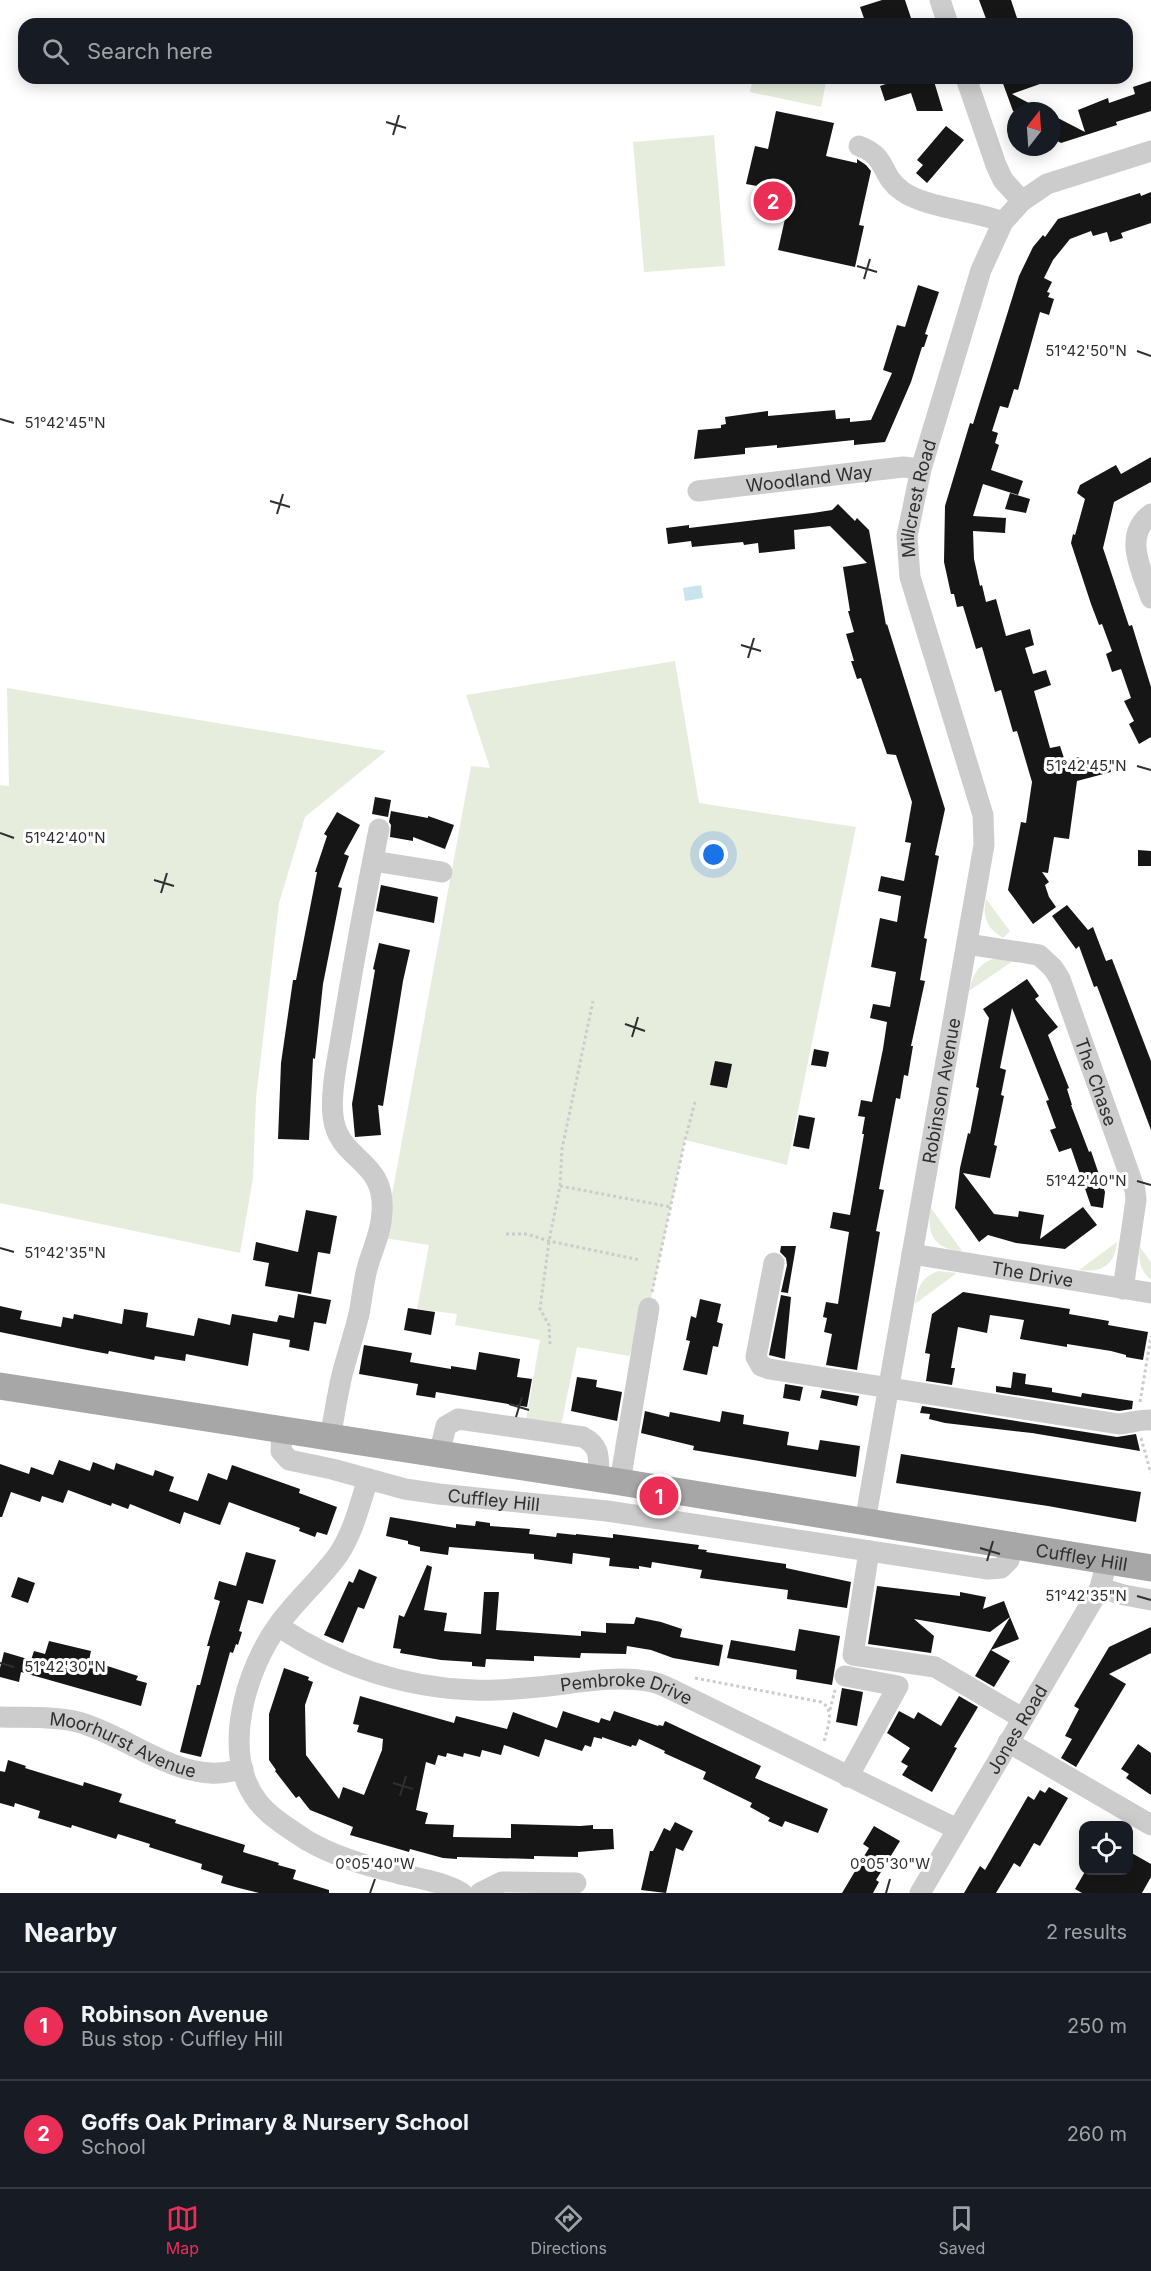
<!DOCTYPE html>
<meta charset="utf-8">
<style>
body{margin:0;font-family:Inter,sans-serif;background:#20242c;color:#f1f3f6}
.controls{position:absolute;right:18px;bottom:18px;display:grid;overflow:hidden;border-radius:12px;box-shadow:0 3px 15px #0003}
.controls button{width:54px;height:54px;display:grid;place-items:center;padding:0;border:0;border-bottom:2px solid #363941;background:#171b24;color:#f1f3f6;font:30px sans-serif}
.compass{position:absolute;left:1007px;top:102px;width:54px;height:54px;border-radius:50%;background:#171b24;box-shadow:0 3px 15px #0003;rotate:17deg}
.you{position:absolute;left:714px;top:855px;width:21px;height:21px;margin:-15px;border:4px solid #fff;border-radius:50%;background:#1a73e8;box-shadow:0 0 0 9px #1a73e833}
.badge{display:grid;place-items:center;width:39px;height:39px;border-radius:50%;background:#ea2e55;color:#fff;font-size:20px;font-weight:700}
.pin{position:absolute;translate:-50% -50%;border:3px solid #fff;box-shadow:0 2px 6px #0006}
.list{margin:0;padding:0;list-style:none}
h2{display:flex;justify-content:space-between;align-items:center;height:78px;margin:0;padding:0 24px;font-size:26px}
h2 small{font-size:20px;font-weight:400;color:#9ea1a6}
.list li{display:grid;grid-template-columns:39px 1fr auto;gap:18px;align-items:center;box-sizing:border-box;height:108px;padding:0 24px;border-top:2px solid #363941}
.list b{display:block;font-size:22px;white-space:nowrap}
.list p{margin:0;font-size:20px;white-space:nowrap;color:#9ea1a6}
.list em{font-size:20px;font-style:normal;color:#9ea1a6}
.icon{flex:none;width:33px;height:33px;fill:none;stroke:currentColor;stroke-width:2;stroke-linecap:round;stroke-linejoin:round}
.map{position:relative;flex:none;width:1151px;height:1893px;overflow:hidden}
.search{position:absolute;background:#171b24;box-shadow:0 3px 15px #0003;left:18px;right:18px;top:18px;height:66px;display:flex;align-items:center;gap:15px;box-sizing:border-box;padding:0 21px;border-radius:18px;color:#9ea1a6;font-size:22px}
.sheet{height:294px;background:#171b24}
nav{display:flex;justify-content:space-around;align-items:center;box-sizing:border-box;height:84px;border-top:2px solid #363941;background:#171b24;font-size:16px;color:#9ea1a6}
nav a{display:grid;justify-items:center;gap:3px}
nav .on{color:#ea2e55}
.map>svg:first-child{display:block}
</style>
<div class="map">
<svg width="1151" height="1893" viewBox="0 0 1151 1893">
<rect width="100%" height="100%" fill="#fff"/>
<path fill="#e7eddd" d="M753 78H827L821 107 750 92Z
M714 135 725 266 644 272 633 142Z
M675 661 699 803 856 827 787 1165 685 1140 649 1308 629 1356 577 1347 561 1426 526 1420 540 1340 455 1325 457 1314 417 1309 429 1245 384 1238 471 766 490 768 466 695Z
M7 688 386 751 305 817 279 903 256 1098 253 1178 240 1253 0 1203V785L9 786Z
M986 899 1010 931 1003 938C987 928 982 918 986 899Z
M999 958 1013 961 969 991C973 974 980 960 999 958Z
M931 1208 962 1251C934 1249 926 1234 931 1208Z
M1117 1242C1115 1265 1102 1273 1079 1270Z
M1140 1247 1151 1262V1280C1140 1270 1138 1262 1140 1247Z
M938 1271 957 1273 915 1304C917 1288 922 1277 938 1271Z"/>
<path fill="#c9e4ed" d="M701 585 703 598 685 601 683 588Z"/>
<path fill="#161616" d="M882 0H905L913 24H866L860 7Z
M979 0H1011L1019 24H988Z
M903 78H933L943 111H917L911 93 885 101 880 86Z
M1001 78H1051V80L1012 94 1044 111H1013Z
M1151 81V111L1116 122 1117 125 1061 143 1052 138V115L1085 132 1078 110 1108 98 1109 103 1135 94 1133 87Z
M776 111 834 123 826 156 857 163V159L866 165 871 171 859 225 864 226 855 267 778 250 787 210 754 202 757 186 746 184 755 146 768 149Z
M946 126 964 140 927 183 916 173 923 165 917 160Z
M1151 192V223L1121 233 1123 238 1110 242 1107 232 1093 236 1091 231 1070 239 1053 260 1044 278 1052 282 1047 292 1050 293 1048 297 1054 299 1049 315 1040 312 1018 390 1014 389 1008 408 1000 406 992 431 998 433 995 443 999 445 991 470 1023 481 1018 495 983 484 973 516 1006 518 1005 533 973 531 974 559 980 586 982 585 986 602 996 599 1006 636 1030 629 1034 645 1025 648 1033 674 1046 670 1051 685 1034 691 1050 748 1060 746 1065 761 1079 757 1082 766 1107 758 1111 772 1077 781 1069 839 1054 837 1048 873 1042 872 1049 882 1045 885 1049 897 1056 907 1033 924 1008 890 1021 822 1026 823 1032 782 1017 731 1013 732 1001 690 995 692 982 647 976 649 963 606 957 607 954 594H951L944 562 945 506 970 423 973 424 1019 276 1033 247 1043 235 1045 237 1058 219 1140 193 1141 196Z
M918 285 939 292 925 334 928 335 924 347H922L911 382 885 442 854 445V440L777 448V445L745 448V454L694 459 698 430 721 428V425L726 424 725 417 768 411V416L835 410 836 419 850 418V422L871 420 892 373 883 370 897 325 905 327Z
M1151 457V482L1114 502 1103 548 1129 626 1132 625 1151 687V737L1139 744 1129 724 1134 721 1124 701 1131 698 1121 669 1112 672 1106 654 1112 651 1102 624 1099 625 1091 604 1071 543 1073 534 1075 535 1085 499 1077 493 1080 485 1116 465 1121 474Z
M1010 493 1030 499 1026 513 1005 509Z
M838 504 855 521 857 518 869 530 886 625 887 624 945 809 935 855 939 856 924 938 927 939 920 980 925 981 911 1046H913L908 1076 904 1075 900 1099 896 1098 879 1189 884 1190 876 1231 880 1232 857 1370 826 1365 832 1334 824 1332 827 1318 823 1317 826 1302 838 1304 849 1232 830 1228 833 1212 850 1215 864 1134H862L865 1117 858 1116 861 1100 872 1102 883 1049 887 1022 870 1018 873 1004 890 1007 896 972 871 967 880 918 897 922 901 896 878 891 881 876 904 881 911 843 905 842 912 802 896 755 887 754 861 678 857 679 851 661H854L846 634 854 632 848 611H850L843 567 867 563 830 526 794 530 795 549 759 553 758 543 744 545 743 542 692 547 691 541 668 544 666 528 689 525V528L813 513 832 510Z
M375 797 391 800 388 817 372 814Z
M391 811 428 818V816L454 825 445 849 413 837V841L390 837 391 825 389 822Z
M337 812 360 825 344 854 349 856 338 887 342 888 323 984 315 1059 313 1058 309 1140 278 1139 281 1063 293 980H296L317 872H315L327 836 324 834Z
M1138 850 1151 851V866H1138Z
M381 885 438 897 434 923 376 911Z
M1067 905 1088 930 1093 927 1106 961 1112 959 1151 1061V1130L1097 986 1094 987 1079 946 1076 949 1052 916Z
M379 943 410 950 403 981 383 1106 378 1105 381 1135 355 1137 352 1104 375 970 373 969Z
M1027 979 1039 996 1035 999 1058 1027 1048 1035 1069 1088 1067 1089 1072 1105H1071L1089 1152 1091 1151 1105 1192 1103 1208 1091 1206 1071 1148 1059 1152 1050 1130 1056 1128 1046 1101 1049 1100 1012 1008 1000 1068 1006 1070 1001 1095 1004 1096 994 1145 997 1146 990 1178 963 1173 994 1214 1018 1217 1019 1211 1044 1215 1040 1239 1083 1207 1097 1225 1065 1249 1016 1243 988 1235 979 1242 955 1208 960 1168 968 1133 970 1134 979 1088 976 1087 989 1018 983 1009Z
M814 1049 829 1052 826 1067 811 1065Z
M715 1061 732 1064 727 1088 710 1085Z
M799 1115 815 1118 809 1149 793 1146Z
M306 1210 337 1216 330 1254 318 1252 311 1294 265 1286 269 1263 253 1260 256 1242 298 1252Z
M781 1246H796L788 1293 781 1292 787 1265 786 1258 780 1252Z
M963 1292 1070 1309 1069 1314 1109 1321 1108 1325 1148 1332 1143 1360 1126 1357V1355L1111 1351 1067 1344V1347L1020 1339 1024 1320 990 1315 987 1333 958 1327 951 1368H955L952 1385 926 1381 930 1354 925 1353 932 1314Z
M298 1294 331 1300 326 1324 314 1322 309 1351 289 1347 290 1340 253 1333 248 1366 186 1354 185 1361 155 1356 154 1360 109 1351 108 1354 82 1349 0 1332V1306L22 1311 20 1319 61 1327 63 1317 73 1319 74 1314 122 1324 124 1309 148 1313 146 1327 194 1336 198 1318 230 1325 232 1314 277 1322 279 1315 294 1318Z
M781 1295 791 1297 785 1359 769 1355Z
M700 1299 721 1304 717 1322 723 1324 718 1347 713 1346 707 1375 683 1370 690 1341 686 1340 691 1316 696 1318Z
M408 1308 435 1312 431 1335 404 1330Z
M364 1345 412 1353 410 1362 451 1369V1366L476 1370 479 1352 520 1359 517 1377 532 1379 527 1407 436 1392 435 1398 416 1395 418 1384 359 1374Z
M1013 1372 1026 1374 1025 1384 1052 1388V1392L1081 1397 1082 1393 1133 1401 1132 1409 1119 1411 996 1392V1386L1011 1388Z
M577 1377 597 1380 596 1387 622 1392 617 1421 571 1411Z
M785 1384 803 1387 800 1401 783 1398Z
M822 1390 859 1396 857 1406 820 1398Z
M922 1406 1117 1437 1136 1434 1140 1451 1032 1433 945 1423 929 1419 930 1414 920 1413Z
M645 1411 669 1417 670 1412 720 1422 722 1411 744 1415 743 1424 789 1432 787 1445 818 1450 820 1440 860 1446 856 1477 693 1450 694 1446 641 1433Z
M901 1454 1141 1492 1136 1522 1048 1506 896 1483Z
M59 1460 90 1471 93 1462 114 1470 116 1463 153 1476 155 1470 174 1477 169 1491 198 1501 208 1473 227 1480 232 1465 300 1489 299 1493 337 1507 327 1535 317 1532 315 1537 299 1531 300 1528 229 1502 220 1525 184 1512 180 1524 130 1504 128 1509 112 1503 111 1506 68 1490 63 1503 42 1496 40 1502 11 1492 2 1517H0V1464L29 1474 31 1467 53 1475Z
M390 1517 456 1528V1524L475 1526 476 1521 490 1523V1526L530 1529 529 1534 556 1537 557 1533 576 1535V1534L613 1538V1534L699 1545 698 1549 707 1550 706 1552 786 1564V1568L851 1582 847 1608 787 1599 788 1590 700 1578 702 1570 652 1562 651 1568 639 1566V1569L609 1566 610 1558 573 1553 572 1564 534 1559V1554L487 1550 449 1547 448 1555 420 1551V1547L408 1544V1541L386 1536Z
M246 1552 276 1560 263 1604 248 1600 239 1631 242 1632 238 1645 236 1644 233 1653 230 1652 201 1757 180 1752 197 1685H200L210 1646H207L220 1601 214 1599 219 1581 236 1586Z
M427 1565 432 1567 424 1610 447 1613 444 1631 481 1634 484 1592H499L496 1630 581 1636V1631L606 1633V1623L634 1624 636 1617 661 1622 682 1629 680 1637 723 1645 719 1666 673 1658 651 1650 627 1646 626 1654 581 1653 580 1658 534 1656V1661L486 1659 485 1667 472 1666V1662L441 1660 400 1653 401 1649 393 1648 399 1615 404 1617Z
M359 1569 377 1577 364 1609 358 1607 343 1643 324 1635 349 1581 353 1583Z
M18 1577 35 1583 28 1603 11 1597Z
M877 1586 960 1596V1592L986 1597 983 1609 1004 1601 1010 1617 990 1632 914 1619 934 1636 931 1653 868 1644Z
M1010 1617 1019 1639 991 1650 1010 1661 994 1687 975 1676Z
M1151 1627V1653L1109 1674 1126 1684 1076 1767 1061 1758 1072 1739 1065 1736 1079 1709 1074 1706 1109 1647Z
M799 1629 840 1636 832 1685 796 1679 797 1670 727 1658 731 1640 795 1651Z
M49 1641 91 1651 89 1660 138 1676 136 1680 147 1683 141 1706 21 1672 19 1682 0 1677V1668L4 1652 31 1660 34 1651 45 1654Z
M284 1668 309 1677 308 1680 313 1682 305 1705 306 1755 339 1799 343 1787 364 1795 382 1750 383 1739 357 1732 359 1725 353 1724 360 1696 454 1723 456 1716 507 1729 513 1712 557 1728 563 1711 599 1723 601 1718 610 1721 614 1711 658 1726 659 1725 663 1726 665 1721 761 1766 755 1778 828 1809 818 1833 785 1821 782 1827 768 1821 770 1818 750 1807 752 1803 703 1779 706 1772 664 1753 665 1751 639 1739 636 1746 632 1745 631 1747 602 1737V1739L594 1737 591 1747 585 1745 582 1751 545 1739 539 1757 504 1745 501 1755 482 1750 480 1757 464 1753 463 1757 447 1753 446 1757 438 1755 435 1765 426 1762 416 1810 428 1813 425 1824 454 1825 453 1837 511 1838V1824L580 1826 593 1825V1829H613L614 1849 578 1852V1857L534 1856V1859L457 1857V1859L443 1858 410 1849 409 1852 350 1835 353 1827 310 1810 299 1796 296 1798 275 1771 276 1770 269 1760V1714Z
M842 1688 863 1692 857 1726 836 1722Z
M959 1696 978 1707 954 1747 957 1748 932 1792 902 1775 908 1766 901 1762 910 1748 887 1733 899 1711 914 1719 918 1712 941 1726Z
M1138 1744 1151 1753V1795L1126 1778 1129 1774 1121 1769Z
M8 1760 26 1766 25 1768 83 1786 84 1782 122 1794 119 1802 176 1820 175 1823 245 1845 243 1852 279 1863 278 1865 296 1870 293 1879 329 1890V1893H259L239 1888 221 1883 223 1876 201 1869 202 1864 149 1847 150 1844 118 1834 116 1839 72 1825 71 1828 38 1818 40 1811 15 1803 14 1807 0 1803V1771L5 1772Z
M1049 1787 1068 1798 1040 1846 1034 1843 1020 1867 1014 1863 996 1893H964L980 1866 985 1870 1028 1796 1034 1800 1040 1790 1045 1793Z
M675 1822 693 1831 683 1851 676 1848 666 1893 641 1890 650 1851H653L664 1828 670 1831Z
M874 1826 900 1841 876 1880 879 1882 873 1893H842L869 1848 863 1844Z
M1128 1851 1151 1864V1877L1142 1893H1082L1075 1889 1086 1870H1128Z"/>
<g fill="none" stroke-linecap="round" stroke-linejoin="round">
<path stroke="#ccc" stroke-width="3" stroke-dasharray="3 3" stroke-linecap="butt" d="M560 1186 671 1207
M506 1234H527L549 1241 640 1260
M652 1292 685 1140 695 1102
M550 1344 549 1325 540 1309 549 1241 560 1186 562 1149 593 1001
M1140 1402 1151 1336
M1141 1438 1151 1473
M695 1678 821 1702C836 1710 827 1728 824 1742
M830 1710 835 1690"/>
<g stroke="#ccc" stroke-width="21">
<path d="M940 0 948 24"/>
<path d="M966 78 996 165 1003 180 1022 201"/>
<path d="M859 146C889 157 879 175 902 191 923 207 975 211 1003 222"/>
<path id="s1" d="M698 491 903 467 921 469"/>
<path d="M1151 514C1122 536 1142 571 1151 598"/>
<path d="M373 861 442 872"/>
<path id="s2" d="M967 944 1039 955 1053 968 1060 979 1135 1190 1136 1200 1123 1289"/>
<path id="s3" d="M912 1254 1151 1293"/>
<path d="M774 1263 756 1357 761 1366 769 1369 1119 1424C1130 1423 1144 1419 1151 1420"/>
<path id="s4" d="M282 1430 281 1451 289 1460 332 1469 405 1489 439 1494 607 1511 988 1569 1001 1568 1009 1560 1013 1546"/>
<path d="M330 1438C334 1417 337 1396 342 1375 347 1355 354 1335 359 1314 362 1299 363 1284 367 1269 372 1249 381 1235 382 1212 386 1158 338 1162 333 1116 330 1089 339 1053 343 1026 354 960 366 894 379 829"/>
<path d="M439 1454 446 1426 458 1419 583 1437C602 1447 598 1459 599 1478"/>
<path d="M368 1479C360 1504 353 1533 338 1555 320 1580 297 1599 279 1624 246 1669 220 1753 258 1802 271 1818 291 1830 308 1841 336 1857 366 1866 397 1873 420 1879 441 1881 462 1893"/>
<path d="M620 1482 649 1308"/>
<path id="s5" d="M865 1522 984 845 983 815 910 577 907 536 921 469 981 270 1003 222 1022 201 1047 184 1151 151"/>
<path d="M869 1551 853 1655 935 1667 1022 1718"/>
<path d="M1100 1588 1124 1595 1151 1600"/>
<path id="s6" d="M278 1626C336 1665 404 1688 474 1690 495 1691 517 1689 538 1687 573 1684 612 1675 647 1681 659 1682 670 1689 681 1694L957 1829"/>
<path d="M845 1676 898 1686 848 1777"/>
<path id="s7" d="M0 1717C26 1718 53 1716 78 1722 122 1734 165 1771 211 1773 222 1774 232 1771 243 1769"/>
<path d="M1008 1742 1151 1825"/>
<path d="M480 1893 502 1882 576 1883"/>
<path id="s8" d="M920 1893 1100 1588 1107 1561"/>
</g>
<path stroke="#a7a7a7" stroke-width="27" id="s9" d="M0 1386 620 1482 1151 1568"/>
</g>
<path fill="none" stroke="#2f2f2f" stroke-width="2" d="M386 122 406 128M393 135 399 115M857 266 877 272M864 279 870 259M1137 351 1151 356M0 419 14 423M270 501 290 507M277 514 283 494M741 645 761 651M748 658 754 638M1137 766 1151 770M0 833 14 838M154 880 174 886M161 893 167 873M625 1024 645 1031M632 1037 638 1017M1137 1181 1151 1185M0 1248 14 1252M509 1404 529 1410M516 1417 522 1397M980 1548 1000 1554M987 1561 993 1541M1137 1596 1151 1600M0 1663 14 1667M393 1783 413 1789M400 1796 406 1776M370 1893 375 1879M886 1893 890 1879"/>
<g text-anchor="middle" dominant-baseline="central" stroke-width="6" stroke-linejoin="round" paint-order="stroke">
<g font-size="18" fill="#2f2f2f" stroke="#fff">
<text stroke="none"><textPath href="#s1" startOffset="112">Woodland Way</textPath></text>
<text stroke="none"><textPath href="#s5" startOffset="1046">Millcrest Road</textPath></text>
<text stroke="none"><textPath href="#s2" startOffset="214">The Chase</textPath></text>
<text stroke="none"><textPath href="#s5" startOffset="438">Robinson Avenue</textPath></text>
<text stroke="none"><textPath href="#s3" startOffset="122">The Drive</textPath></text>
<text stroke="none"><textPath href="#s4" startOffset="242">Cuffley Hill</textPath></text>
<text stroke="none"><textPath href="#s9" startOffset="1095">Cuffley Hill</textPath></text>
<text stroke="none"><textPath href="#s6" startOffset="363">Pembroke Drive</textPath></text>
<text stroke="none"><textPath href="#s8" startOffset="190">Jones Road</textPath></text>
<text stroke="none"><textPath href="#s7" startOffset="128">Moorhurst Avenue</textPath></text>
</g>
</g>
<g font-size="15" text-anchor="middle" fill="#2f2f2f" stroke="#fff" stroke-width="6" stroke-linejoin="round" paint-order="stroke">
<text x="1086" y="356">51°42'50"N</text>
<text x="65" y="428">51°42'45"N</text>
<text x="1086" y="771">51°42'45"N</text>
<text x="65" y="843">51°42'40"N</text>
<text x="1086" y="1186">51°42'40"N</text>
<text x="65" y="1258">51°42'35"N</text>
<text x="1086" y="1601">51°42'35"N</text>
<text x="65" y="1672">51°42'30"N</text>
<text x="375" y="1869">0°05'40"W</text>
<text x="890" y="1869">0°05'30"W</text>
</g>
</svg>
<div class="controls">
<button><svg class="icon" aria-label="locate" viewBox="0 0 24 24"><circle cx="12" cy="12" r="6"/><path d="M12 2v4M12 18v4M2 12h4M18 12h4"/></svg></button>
</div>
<svg class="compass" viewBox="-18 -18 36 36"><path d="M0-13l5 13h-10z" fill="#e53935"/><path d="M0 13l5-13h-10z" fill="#9ea1a6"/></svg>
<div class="you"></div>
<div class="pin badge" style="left:659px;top:1496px">1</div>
<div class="pin badge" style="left:773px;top:201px">2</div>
<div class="search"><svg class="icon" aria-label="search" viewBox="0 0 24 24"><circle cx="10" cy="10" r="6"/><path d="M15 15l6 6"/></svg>Search here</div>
</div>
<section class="sheet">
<h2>Nearby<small>2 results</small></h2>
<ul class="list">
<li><span class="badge">1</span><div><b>Robinson Avenue</b><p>Bus stop · Cuffley Hill</p></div><em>250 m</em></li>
<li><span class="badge">2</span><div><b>Goffs Oak Primary &amp; Nursery School</b><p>School</p></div><em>260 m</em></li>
</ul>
</section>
<nav>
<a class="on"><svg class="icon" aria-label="map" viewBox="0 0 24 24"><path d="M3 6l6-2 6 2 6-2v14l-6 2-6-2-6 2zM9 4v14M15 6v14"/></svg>Map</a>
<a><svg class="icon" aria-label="directions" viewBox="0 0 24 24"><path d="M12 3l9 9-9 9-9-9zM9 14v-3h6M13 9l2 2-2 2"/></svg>Directions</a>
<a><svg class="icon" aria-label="saved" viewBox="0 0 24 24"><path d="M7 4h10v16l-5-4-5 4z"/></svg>Saved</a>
</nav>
